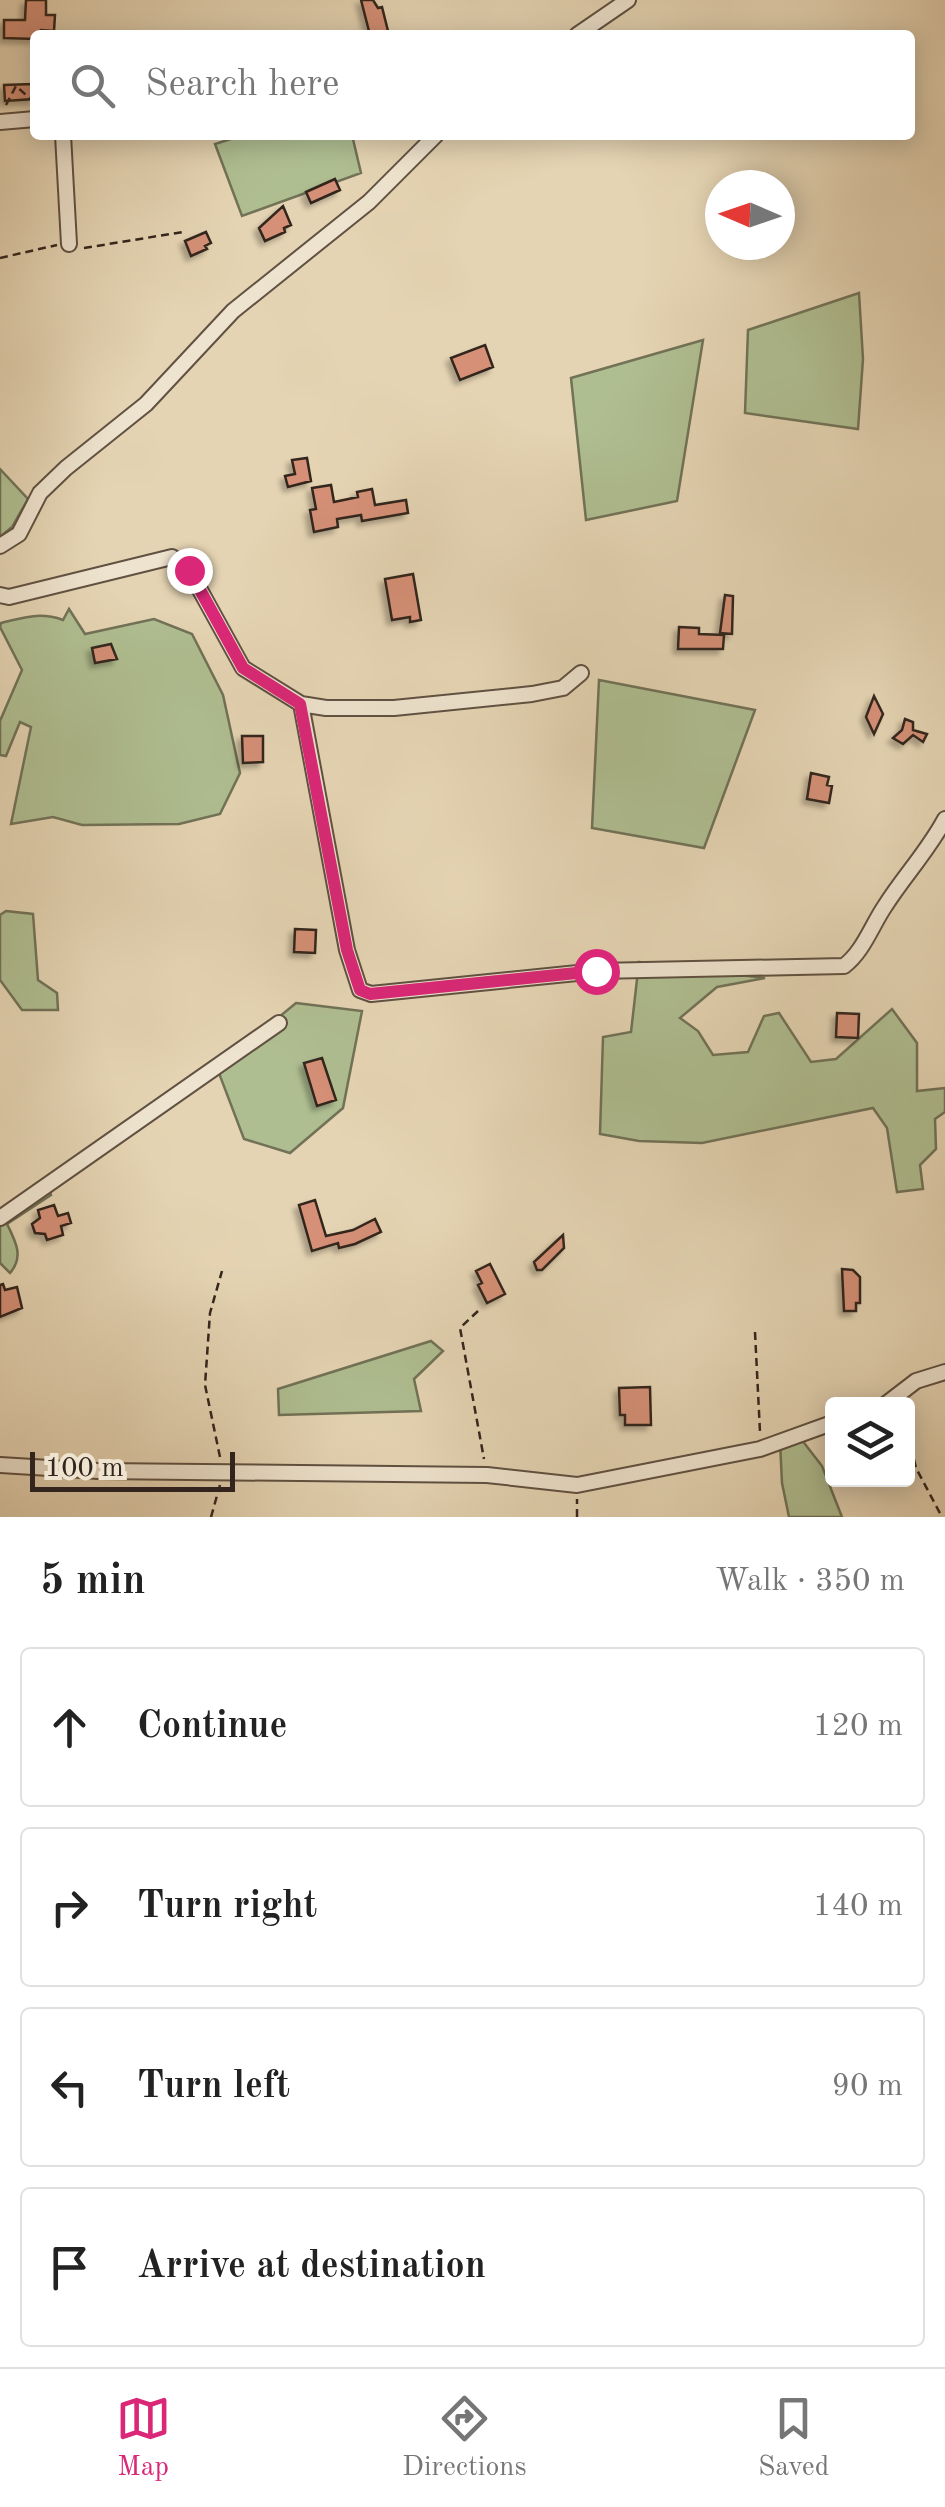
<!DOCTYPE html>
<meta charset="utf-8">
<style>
body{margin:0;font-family:"Old Standard TT",serif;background:#f6f6f6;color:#222}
.controls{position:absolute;right:30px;bottom:30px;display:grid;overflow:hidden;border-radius:10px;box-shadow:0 5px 25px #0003}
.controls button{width:90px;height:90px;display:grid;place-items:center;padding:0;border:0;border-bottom:2px solid #e0e0e0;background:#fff;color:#222;font:50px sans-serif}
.compass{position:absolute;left:705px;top:170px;width:90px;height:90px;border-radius:50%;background:#fff;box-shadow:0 5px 25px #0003;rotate:272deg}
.scale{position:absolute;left:30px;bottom:25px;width:205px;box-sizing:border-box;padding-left:10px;border:5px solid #33251d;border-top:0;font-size:28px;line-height:35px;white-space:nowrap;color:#33251d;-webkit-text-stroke:8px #eee3ce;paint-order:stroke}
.stop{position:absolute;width:30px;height:30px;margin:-22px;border:8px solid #db2777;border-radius:50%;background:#fff}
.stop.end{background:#db2777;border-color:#fff;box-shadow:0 2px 10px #0008}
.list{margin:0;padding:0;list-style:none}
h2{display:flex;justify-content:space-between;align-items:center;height:130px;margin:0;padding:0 40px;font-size:42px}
h2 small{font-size:32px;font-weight:400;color:#767676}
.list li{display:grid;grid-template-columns:65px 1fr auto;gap:30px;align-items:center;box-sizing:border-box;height:160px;margin:0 20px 20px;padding:0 20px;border:2px solid #e0e0e0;border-radius:10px}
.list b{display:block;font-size:38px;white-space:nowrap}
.list em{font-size:32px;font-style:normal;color:#767676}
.icon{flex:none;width:55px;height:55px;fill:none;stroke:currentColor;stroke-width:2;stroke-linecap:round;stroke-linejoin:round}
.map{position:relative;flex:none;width:945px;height:1517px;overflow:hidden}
.search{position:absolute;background:#fff;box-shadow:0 5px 25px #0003;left:30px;right:30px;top:30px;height:110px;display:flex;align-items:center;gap:25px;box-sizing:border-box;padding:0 35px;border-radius:10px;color:#767676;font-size:38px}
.sheet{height:850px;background:#fff}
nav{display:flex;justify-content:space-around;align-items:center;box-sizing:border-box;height:140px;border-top:2px solid #e0e0e0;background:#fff;font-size:28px;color:#767676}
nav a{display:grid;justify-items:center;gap:5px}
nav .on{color:#db2777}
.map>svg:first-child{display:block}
</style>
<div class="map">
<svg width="945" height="1517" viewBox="0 0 945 1517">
<defs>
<filter id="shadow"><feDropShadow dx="-4.5" dy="4.5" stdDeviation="2.5" flood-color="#0004"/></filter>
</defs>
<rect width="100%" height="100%" fill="#e5d4b3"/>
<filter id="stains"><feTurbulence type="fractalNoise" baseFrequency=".002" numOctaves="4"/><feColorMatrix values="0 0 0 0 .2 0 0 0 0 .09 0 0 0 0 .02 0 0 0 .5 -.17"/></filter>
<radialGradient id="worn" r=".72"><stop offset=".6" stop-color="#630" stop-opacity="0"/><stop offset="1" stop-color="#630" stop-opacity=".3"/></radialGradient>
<path fill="#afbe91" stroke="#717257" stroke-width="2.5" d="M243 135H352L361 173 242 216 215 144Z
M859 293 863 359 858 429 745 413 748 330Z
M703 340 677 501 586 520 571 378Z
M0 469 28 499 12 527 0 537Z
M69 609 85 634 154 619 192 634 223 695 240 773 220 814 179 824 82 825 53 817 11 824 31 727 20 722 6 756 0 755V721L22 670 0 627 1 623C24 617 41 612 63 620Z
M599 680 755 710 704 848 592 828Z
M6 911 33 914 38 980 57 993 58 1010H22L0 980V915Z
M639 962 765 978 717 987 680 1018 698 1031 713 1055 748 1052 764 1016 779 1013 811 1062 836 1059 892 1009 917 1043V1091L945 1088V1112L935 1119 936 1149 920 1165 923 1189 897 1192 887 1128 873 1108 702 1143 639 1141 600 1134 603 1037 631 1032Z
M296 1003 362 1011 343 1108 290 1153 244 1139 217 1068Z
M47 1185 51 1195 7 1224C16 1242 24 1257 10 1273L0 1263V1219Z
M431 1341 443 1351 414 1379 421 1411 279 1415 278 1389Z
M798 1435 822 1466 842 1517H789L782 1483 780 1442Z"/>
<path fill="#d59077" stroke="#33251d" stroke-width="2.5" filter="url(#shadow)" d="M26 0H46V15H55L54 31 41 30V35H35V39L4 38V20H25Z
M361 0H373L378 8 382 7 389 35H370Z
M33 84 34 99 5 101 4 85Z
M335 179 340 190 311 203 306 192Z
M283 206 291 225 284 228 285 232 265 241 259 228Z
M206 232 211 243 205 246 207 249 191 256 185 241Z
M485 345 493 367 460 380 451 358Z
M307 458 311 481 288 487 285 476 295 474 292 460Z
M331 485 334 502 358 497 357 492 372 489 375 505 406 500 408 513 362 521 361 515 337 519 338 527 314 532 310 510 316 509 312 488Z
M413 574 421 620 410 622V617L392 620 385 579Z
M725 595 733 596 732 634 720 633Z
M679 627 699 628V634L724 635 723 649H678Z
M111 644 117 659 95 663 92 648Z
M874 696 883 714 874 734 866 717Z
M905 719 913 722V730L927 734 923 742 913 735 903 744 893 738 902 730Z
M242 736H263V762L243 763Z
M811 773 829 777 827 785 832 786 829 803 807 799Z
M295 929 316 930 315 953 294 952Z
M837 1013 859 1014 858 1038 836 1037Z
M322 1058 336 1100 317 1106 304 1063Z
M315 1200 326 1236 353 1230 375 1219 381 1232 355 1244 339 1248 338 1243 312 1251 299 1205Z
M54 1205 58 1216 68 1213 71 1223 61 1226 63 1235 47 1240 45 1234 35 1233 32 1224 40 1218 38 1210Z
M563 1235 564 1248 542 1270H537L534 1262Z
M490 1264 505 1294 487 1303 478 1285 482 1283 476 1271Z
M842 1269 853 1270 860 1277V1303H856V1311H844Z
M3 1284 5 1290 17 1287 22 1308 0 1317V1285Z
M650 1387 651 1425H625V1415H620L619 1388Z"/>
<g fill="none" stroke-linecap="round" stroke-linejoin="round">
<g stroke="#605142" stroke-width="18">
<path id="minor" d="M577 35 628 0
M0 122 35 119
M63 135 69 244
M0 546 19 534 40 493 66 468 146 404 233 311 369 202 436 135
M0 595 9 597 172 557 189 570 243 668 301 704 326 708H394L532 694 563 688 581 673
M301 704 347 950 360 990 371 994 597 971 844 966C863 952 872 925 885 906 904 876 928 851 945 819
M0 1218 279 1023
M886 1404 916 1381 945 1372
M0 1465 98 1471 487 1475 577 1485 760 1449 832 1423"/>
</g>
<path stroke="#33251d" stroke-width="2.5" stroke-dasharray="8 5" stroke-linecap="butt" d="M6 105 16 86 35 103
M84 248 183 232
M0 258 57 245
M478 1311 460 1328 484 1459
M755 1332 760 1432
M908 1434 916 1468 942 1517
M220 1457 205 1385 210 1313 222 1271
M211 1517 220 1485
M577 1517V1499"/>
<use href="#minor" stroke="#eee3ce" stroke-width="14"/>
</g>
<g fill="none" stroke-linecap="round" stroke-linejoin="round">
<path stroke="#db2777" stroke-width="12" d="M189 570 243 668 300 704 347 950 360 990 370 994 596 971"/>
</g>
<rect width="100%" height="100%" filter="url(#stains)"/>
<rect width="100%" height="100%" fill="url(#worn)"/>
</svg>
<div class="controls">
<button><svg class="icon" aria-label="layers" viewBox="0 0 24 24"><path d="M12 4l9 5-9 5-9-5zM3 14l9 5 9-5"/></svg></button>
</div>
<svg class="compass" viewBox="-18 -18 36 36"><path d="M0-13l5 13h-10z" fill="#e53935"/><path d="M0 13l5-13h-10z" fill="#767676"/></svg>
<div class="scale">100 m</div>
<div class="stop" style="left:596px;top:971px"></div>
<div class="stop end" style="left:189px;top:570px"></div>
<div class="search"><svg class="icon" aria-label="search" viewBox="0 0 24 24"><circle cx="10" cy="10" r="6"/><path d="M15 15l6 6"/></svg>Search here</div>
</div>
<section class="sheet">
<h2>5 min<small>Walk · 350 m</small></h2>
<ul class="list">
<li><svg class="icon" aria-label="ahead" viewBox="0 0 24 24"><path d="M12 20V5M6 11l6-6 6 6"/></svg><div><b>Continue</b></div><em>120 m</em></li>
<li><svg class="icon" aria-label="right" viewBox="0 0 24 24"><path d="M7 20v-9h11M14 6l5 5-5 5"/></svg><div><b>Turn right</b></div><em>140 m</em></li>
<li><svg class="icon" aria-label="left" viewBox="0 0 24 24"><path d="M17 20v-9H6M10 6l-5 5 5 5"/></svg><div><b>Turn left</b></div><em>90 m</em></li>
<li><svg class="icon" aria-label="arrive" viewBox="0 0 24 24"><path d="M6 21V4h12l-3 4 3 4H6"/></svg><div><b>Arrive at destination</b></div></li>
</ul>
</section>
<nav>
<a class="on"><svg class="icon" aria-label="map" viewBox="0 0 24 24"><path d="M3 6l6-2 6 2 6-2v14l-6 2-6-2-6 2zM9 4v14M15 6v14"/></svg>Map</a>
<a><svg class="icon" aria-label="directions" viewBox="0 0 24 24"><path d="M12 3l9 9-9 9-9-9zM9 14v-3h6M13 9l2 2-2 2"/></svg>Directions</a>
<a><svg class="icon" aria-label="saved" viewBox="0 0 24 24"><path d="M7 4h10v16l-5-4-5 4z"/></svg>Saved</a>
</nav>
